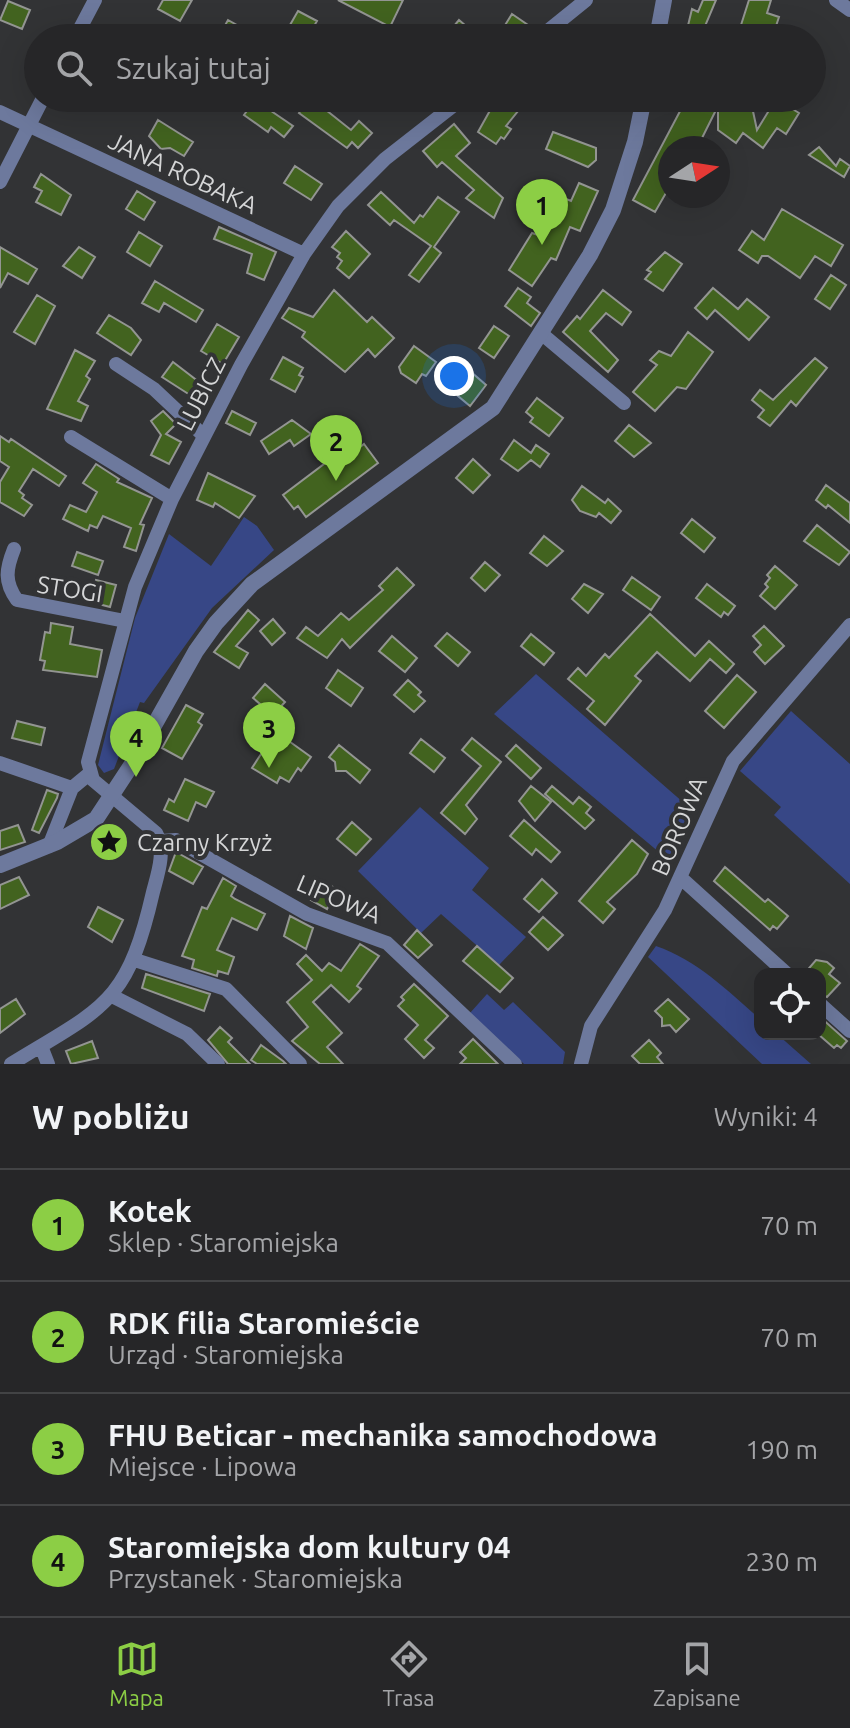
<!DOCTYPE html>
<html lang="pl">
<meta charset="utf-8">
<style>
body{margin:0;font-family:Ubuntu,sans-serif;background:#2e2e30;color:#f1f3f6}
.controls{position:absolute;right:24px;bottom:24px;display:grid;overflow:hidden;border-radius:16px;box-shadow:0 8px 32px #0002}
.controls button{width:72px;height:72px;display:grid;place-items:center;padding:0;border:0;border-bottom:2px solid #424345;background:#262628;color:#f1f3f6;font:40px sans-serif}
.compass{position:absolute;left:658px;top:136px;width:72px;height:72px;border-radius:50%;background:#262628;box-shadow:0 8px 32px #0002;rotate:78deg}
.you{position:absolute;left:454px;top:376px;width:28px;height:28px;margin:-20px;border:6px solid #fff;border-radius:50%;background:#1a73e8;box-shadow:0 0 0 12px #1a73e833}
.badge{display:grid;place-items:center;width:52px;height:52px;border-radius:50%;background:#8cce45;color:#111;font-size:26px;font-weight:700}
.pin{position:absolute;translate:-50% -66px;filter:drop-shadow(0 2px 4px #0008)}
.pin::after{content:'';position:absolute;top:42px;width:28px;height:24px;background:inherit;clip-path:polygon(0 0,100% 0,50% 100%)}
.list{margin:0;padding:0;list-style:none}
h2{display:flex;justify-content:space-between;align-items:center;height:104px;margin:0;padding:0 32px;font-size:34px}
h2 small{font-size:26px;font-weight:400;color:#a4a5a8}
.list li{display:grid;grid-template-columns:52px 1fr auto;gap:24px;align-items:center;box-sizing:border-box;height:112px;padding:0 32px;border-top:2px solid #424345}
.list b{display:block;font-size:30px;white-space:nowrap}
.list p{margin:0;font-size:26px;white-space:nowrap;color:#a4a5a8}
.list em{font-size:26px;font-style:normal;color:#a4a5a8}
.icon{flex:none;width:44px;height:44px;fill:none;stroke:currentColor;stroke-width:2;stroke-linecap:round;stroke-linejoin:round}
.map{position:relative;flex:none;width:850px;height:1064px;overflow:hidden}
.search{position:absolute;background:#262628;box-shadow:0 8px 32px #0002;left:24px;right:24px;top:24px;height:88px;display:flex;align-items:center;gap:20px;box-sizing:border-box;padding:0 28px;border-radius:44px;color:#a4a5a8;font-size:30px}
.sheet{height:552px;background:#262628}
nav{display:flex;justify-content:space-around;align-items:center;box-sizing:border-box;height:112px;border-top:2px solid #424345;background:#262628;font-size:22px;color:#a4a5a8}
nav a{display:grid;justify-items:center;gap:4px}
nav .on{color:#8cce45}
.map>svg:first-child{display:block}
</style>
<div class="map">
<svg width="850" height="1064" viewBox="0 0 850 1064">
<rect width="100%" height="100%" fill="#323335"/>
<path fill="#374786" d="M244 517 257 526 274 550 212 608 144 703 140 702 114 769 104 773 98 765 135 618 169 534 211 566Z
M536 674 692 810 672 863 494 714Z
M791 711 850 764V884L774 815 781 807 740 771Z
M420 807 489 868 472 890 526 937 499 965 441 914 421 933 358 871Z
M656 946C697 960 728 991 760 1019V1034H777L811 1064H762L648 957Z
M487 994 504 1010 513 1002 565 1052 563 1064H524L470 1013Z"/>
<path fill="#42631f" stroke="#939592" stroke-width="2" d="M163 0H192L180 21 158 9Z
M338 0H403L390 27Z
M703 0H716L700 38H685L692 9 698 12Z
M749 0H771L767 13 779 17 773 35 741 25Z
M8 1 30 10 22 29 0 20Z
M298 11 317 21 307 38H296L286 32Z
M512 14 528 25 518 38 502 30Z
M228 20 260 38H218Z
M459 20 480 38H444Z
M310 98 328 107 326 110 351 130 359 121 372 133 358 148 352 142 347 148 299 113Z
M497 98H514L523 105 506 126 511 129 504 139 501 137 496 144 478 132Z
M687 98H744L751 102 757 130 776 99 799 113 786 134 777 128 763 148 743 133 736 143 718 130V106L697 148H670V186L655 212 633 200Z
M255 100 293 126 284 137 271 127 268 132 244 115Z
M158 120 193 142 184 156 170 148 161 149 149 136Z
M454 124 470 143 456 156 503 198 494 218 466 198 474 190 442 162 437 167 423 151Z
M553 132 596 148V160L588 167 546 149Z
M819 147 836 166 840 159 850 166 844 177 809 155Z
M295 166 322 184 311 200 284 183Z
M41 174 71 195 61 215 36 202 42 191 34 187Z
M579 183 598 191 580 231 570 227 556 260 551 258 532 286 509 270 532 233 538 235 540 230 547 234 564 198 571 201Z
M137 191 155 202 144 220 126 209Z
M381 192 414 223 420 215 423 217 438 197 459 212 434 247 441 253 419 282 409 275 431 246 394 220 390 225 368 205Z
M782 209 843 245 831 266 815 256 800 278 768 256H762L758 263 739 250 752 231 764 240Z
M219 227 276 252 264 280 247 273 252 254 214 239Z
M346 231 370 254 349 278 337 268 342 261 337 257 340 253 332 247Z
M139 232 162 246 150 266 127 252Z
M0 247 37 269 28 284 8 273 0 288Z
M79 247 95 257 82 278 63 266Z
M665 252 682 264 663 291 645 279 651 272 647 270Z
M831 275 846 285 830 309 815 299Z
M155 281 203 310 196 322 164 303 159 312 142 303Z
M518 288 531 297 527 303 540 313 531 326 505 306Z
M713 288 738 309 747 299 769 317 749 340 715 310 707 319 695 308Z
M334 290 367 322 372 317 394 338 375 357 368 349 345 372 302 337 305 332 282 318 289 308 313 317Z
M603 290 631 312 622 325 606 313 590 331 618 360 608 372 563 332 577 316 580 319Z
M37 295 55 306 35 344 14 332Z
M109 315 131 328 141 340 131 355 97 333Z
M217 324 239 337 223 364 201 351Z
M494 326 509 336 494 358 479 348Z
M688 332 713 352 686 389 677 387 655 411 633 392 657 365 650 360 659 351 671 356Z
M414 346 436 362 426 376 422 374 416 383 401 373 399 367Z
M75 350 95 361 86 376 90 379 78 401 88 406 81 421 47 409Z
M283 357 303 368 299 375 303 377 295 392 271 379Z
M455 358 486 385 470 406 458 396 462 391 440 377Z
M815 358 827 368 796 406 791 401 770 426 758 417 764 410 752 400 760 390 773 400Z
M173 362 199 382 190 395 162 377Z
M537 398 563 418 549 436 530 422 533 418 526 412Z
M163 411 176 424 166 434 181 442 169 464 151 455 161 435 151 421Z
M232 411 256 423 250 435 226 423Z
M292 420 311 434 294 446 290 440 269 454 261 441Z
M629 425 651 443 634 457 615 441Z
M0 436 9 442 11 439 66 476 59 486 33 469 19 491 24 495 22 498 32 505 24 516 0 502V482L9 467 0 461Z
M514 440 531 453 536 445 549 454 540 467 531 460 518 471 501 459Z
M364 444 378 463 306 517 298 506 294 509 283 495 340 452 345 459Z
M473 459 490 475 473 493 456 478Z
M96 464 119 479 117 482 152 498 140 524 144 525 136 551 124 547 131 528 103 516 97 528 90 525 88 531 63 519 70 505 86 512 97 492 83 483Z
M208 473 255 496 239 518 215 503 213 507 197 500Z
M826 485 850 503V523L828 505 826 508 816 500Z
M582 486 605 503 608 499 621 511 611 523 599 513 596 517 580 511 572 500Z
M692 519 715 538 704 552 681 533Z
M817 525 850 552 839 565 804 541Z
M544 536 563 551 547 566 530 553Z
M77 552 103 561 98 575 72 566Z
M485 562 500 575 485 591 471 578Z
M775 566 797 585 775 609 760 596 768 587 765 584 770 578 767 575Z
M397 568 414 585 350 648 342 639 327 658 297 638 306 627 318 636 341 613 349 620 383 590 379 586Z
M632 577 660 597 651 610 623 590Z
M96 580 116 585 110 607 91 602Z
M584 584 603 594 588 613 572 599Z
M707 584 735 606 728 615 724 612 721 617 696 598Z
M248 610 259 620 236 646 248 653 239 668 214 652Z
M650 614 695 656 709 641 734 664 726 673 710 659 690 681 657 652 635 676 641 681 605 725 587 709 594 701 568 679 578 668 586 676 605 654 609 658Z
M273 619 285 633 272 645 260 631Z
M51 623 73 627 70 644 102 650 97 677 43 670 45 661 40 660 45 632 50 633Z
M764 626 784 646 765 664 754 652 761 645 753 636Z
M447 633 470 652 458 666 435 646Z
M531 634 554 653 544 665 521 646Z
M392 636 417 658 405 672 379 651Z
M338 670 363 688 351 706 326 688Z
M737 675 756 692 724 728 705 711Z
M408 680 421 692 418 695 425 701 414 712 394 695Z
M265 684 285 702 273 715 253 698Z
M186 705 203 714 198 722 202 725 182 759 162 748Z
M17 721 45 728 41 745 12 738Z
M472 738 501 762 466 805 477 819 465 834 441 813 481 766 462 750Z
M286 739 311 757 301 771 298 768 289 782 280 777 277 783 252 768 261 754 271 760Z
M421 739 445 758 434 772 410 753Z
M339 745 370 770 360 783 346 771H336L335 762 329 757Z
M516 745 541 768 531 779 506 756Z
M185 779 214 792 206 807 196 802 188 821 164 810 169 799 174 802Z
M531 786 551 802 535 821 519 801Z
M552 786 573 804 579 797 591 807 586 813 594 820 585 829 545 794Z
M47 790 58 794 57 798 39 833 32 830Z
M524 820 560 852 551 862 536 849 532 855 510 836Z
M352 822 371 839 356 855 337 839Z
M18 825 25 842 0 850V831Z
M632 840 648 854 637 874 607 902 615 909 603 923 579 901Z
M176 852 203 867 193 884 169 871Z
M725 867 765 902 768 899 788 916 777 929 773 926 770 930 714 881Z
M19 877 29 895 0 909V885Z
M223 878 236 886 231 896 235 899 265 914 257 930 232 918 217 950 234 957 228 974 218 971 217 976 192 968 194 960 182 956 202 907 207 909Z
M542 879 557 893 539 912 524 899Z
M321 881 337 889 327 909 311 900Z
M98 907 123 920 112 942 88 927Z
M290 916 313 928 306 949 284 936Z
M543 917 563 935 548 950 529 932Z
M417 930 432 945 418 958 404 945Z
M360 944 379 956 357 986 361 989 349 1002 331 985 313 1002 342 1033 327 1047 343 1064H320L292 1041 308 1027 287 1002 312 980 297 964 306 955 322 971 329 963 341 971Z
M477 946 513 978 500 992 463 961Z
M816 960 827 962 834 968 829 974 840 983 827 997 820 994V974H804Z
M146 974 210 994 204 1011 142 988Z
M414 984 448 1016 425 1040 434 1048 424 1058 405 1039 418 1025 398 1006 404 1000 401 997Z
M16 999 25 1014 0 1033V1009Z
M668 999 689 1019 676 1032 670 1025 662 1026V1018L655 1011Z
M820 1017 847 1041 841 1048 837 1045 834 1048 818 1034Z
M220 1027 232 1038 228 1042 250 1064H228L208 1040Z
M473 1039 498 1064H460L466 1058 460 1052Z
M649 1040 661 1053 657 1057 663 1064H640L632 1056Z
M92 1041 98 1058 71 1064 66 1051Z
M261 1045 283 1061 286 1064H257L251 1060Z"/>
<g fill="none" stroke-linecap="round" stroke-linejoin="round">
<path stroke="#6d799d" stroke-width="14" d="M836 0 850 10
M75 38 95 0
M539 38 586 0
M0 112 304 254
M0 182 43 98
M542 334 624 403
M116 364 154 389 204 436
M71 437 172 499
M14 549C6 569 4 582 17 600L125 621
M0 763 72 788
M161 841 176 840 307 914 387 943 515 1064
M49 846 72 788 89 774
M681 878 787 974
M135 960 226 989 300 1064
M112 996 187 1034 218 1064
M820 1004 850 1031
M41 1046 48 1064
M11 1064C104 1007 127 1005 153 892 158 873 166 851 156 833L93 780 88 762 135 587 172 499 241 365 304 254 338 206 385 159 463 98
M581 1064 591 1026 665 910 733 761 850 625"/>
<path stroke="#6d799d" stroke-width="16" d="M657 38 664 0
M0 865 57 842 96 819 134 761 196 651 216 623 252 584 493 408 590 255 613 210 635 142 644 98"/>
</g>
<defs>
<g id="sight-disc" transform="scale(2)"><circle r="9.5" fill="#8cce45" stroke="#323335"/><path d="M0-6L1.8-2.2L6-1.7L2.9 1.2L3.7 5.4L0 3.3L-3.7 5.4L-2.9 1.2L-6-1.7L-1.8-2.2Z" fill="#111"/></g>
</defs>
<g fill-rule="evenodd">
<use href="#sight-disc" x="109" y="842"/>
</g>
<g text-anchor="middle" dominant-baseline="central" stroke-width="8" stroke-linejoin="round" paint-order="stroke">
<g font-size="24" fill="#d5d6d7" stroke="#323335">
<text transform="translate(183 173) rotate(25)">JANA ROBAKA</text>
<text transform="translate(201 394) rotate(-63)">LUBICZ</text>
<text transform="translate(70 589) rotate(9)">STOGI</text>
<text transform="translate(679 826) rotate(-67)">BOROWA</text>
<text transform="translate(339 899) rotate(23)">LIPOWA</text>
</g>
<g font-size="24" fill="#d5d6d7" stroke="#323335" text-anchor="start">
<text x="137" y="842">Czarny Krzyż</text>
</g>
</g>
</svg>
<div class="controls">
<button><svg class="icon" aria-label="locate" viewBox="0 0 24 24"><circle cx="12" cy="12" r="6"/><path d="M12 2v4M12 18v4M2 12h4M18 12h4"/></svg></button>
</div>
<svg class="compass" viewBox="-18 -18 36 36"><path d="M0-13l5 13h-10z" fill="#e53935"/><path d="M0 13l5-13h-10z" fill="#a4a5a8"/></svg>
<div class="you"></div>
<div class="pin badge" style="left:542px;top:245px">1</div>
<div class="pin badge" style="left:336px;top:481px">2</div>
<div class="pin badge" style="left:269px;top:768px">3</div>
<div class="pin badge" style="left:136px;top:777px">4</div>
<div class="search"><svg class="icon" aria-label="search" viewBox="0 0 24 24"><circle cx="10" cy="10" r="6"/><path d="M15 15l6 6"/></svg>Szukaj tutaj</div>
</div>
<section class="sheet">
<h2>W pobliżu<small>Wyniki: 4</small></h2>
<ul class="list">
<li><span class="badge">1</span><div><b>Kotek</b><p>Sklep · Staromiejska</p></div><em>70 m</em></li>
<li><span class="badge">2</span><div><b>RDK filia Staromieście</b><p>Urząd · Staromiejska</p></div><em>70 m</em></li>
<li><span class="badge">3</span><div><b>FHU Beticar - mechanika samochodowa</b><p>Miejsce · Lipowa</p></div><em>190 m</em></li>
<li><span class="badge">4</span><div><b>Staromiejska dom kultury 04</b><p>Przystanek · Staromiejska</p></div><em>230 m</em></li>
</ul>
</section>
<nav>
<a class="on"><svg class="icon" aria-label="map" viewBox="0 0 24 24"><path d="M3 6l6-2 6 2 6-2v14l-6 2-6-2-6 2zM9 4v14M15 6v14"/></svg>Mapa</a>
<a><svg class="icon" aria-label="directions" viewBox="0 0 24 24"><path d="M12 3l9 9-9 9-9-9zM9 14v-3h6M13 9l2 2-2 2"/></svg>Trasa</a>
<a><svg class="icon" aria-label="saved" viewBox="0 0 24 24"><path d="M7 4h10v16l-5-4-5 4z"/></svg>Zapisane</a>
</nav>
